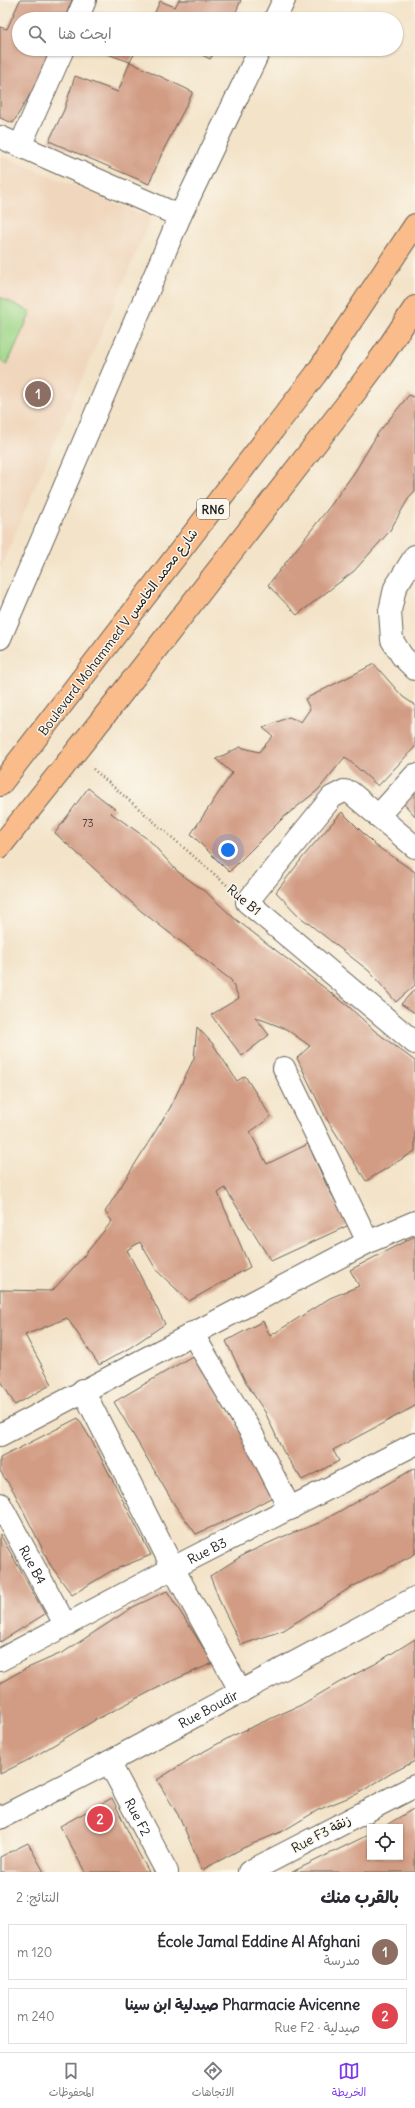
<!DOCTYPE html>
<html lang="ar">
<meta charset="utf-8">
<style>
body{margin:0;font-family:Delius,"Playpen Sans Arabic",sans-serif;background:#f2f2f3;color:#2b2b33;direction:rtl}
.controls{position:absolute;right:12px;bottom:12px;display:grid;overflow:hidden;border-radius:0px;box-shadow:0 1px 3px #0004}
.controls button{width:36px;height:36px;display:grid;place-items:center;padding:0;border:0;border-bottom:1px solid #e1e1e2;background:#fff;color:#2b2b33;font:20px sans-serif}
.you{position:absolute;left:228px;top:850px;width:14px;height:14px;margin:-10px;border:3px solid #fff;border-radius:50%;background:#1a73e8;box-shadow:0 0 0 6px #1a73e833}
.badge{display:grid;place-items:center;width:26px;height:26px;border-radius:50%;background:#7c3aed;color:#fff;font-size:13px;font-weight:700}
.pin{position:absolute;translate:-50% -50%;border:2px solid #fff;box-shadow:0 1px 4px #0006}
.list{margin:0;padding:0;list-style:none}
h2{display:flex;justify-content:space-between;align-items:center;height:52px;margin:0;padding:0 16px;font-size:17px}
h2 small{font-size:13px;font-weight:400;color:#7c7c81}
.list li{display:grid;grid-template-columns:26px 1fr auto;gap:12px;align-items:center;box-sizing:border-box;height:56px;margin:0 8px 8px;padding:0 8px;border:1px solid #e1e1e2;border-radius:0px}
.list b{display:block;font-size:15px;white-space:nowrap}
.list p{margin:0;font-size:13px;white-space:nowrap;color:#7c7c81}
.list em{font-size:13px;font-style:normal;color:#7c7c81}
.icon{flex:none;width:22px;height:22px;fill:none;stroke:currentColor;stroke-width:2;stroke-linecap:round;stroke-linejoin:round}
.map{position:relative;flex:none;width:415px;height:1872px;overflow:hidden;direction:ltr}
.search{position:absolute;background:#fff;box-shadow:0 1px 3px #0004;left:12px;right:12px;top:12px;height:44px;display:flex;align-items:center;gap:10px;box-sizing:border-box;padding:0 14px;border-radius:22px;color:#7c7c81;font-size:15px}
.sheet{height:180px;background:#fff}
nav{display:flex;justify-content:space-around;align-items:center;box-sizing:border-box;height:56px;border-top:1px solid #e1e1e2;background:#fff;font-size:11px;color:#7c7c81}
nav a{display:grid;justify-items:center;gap:2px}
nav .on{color:#7c3aed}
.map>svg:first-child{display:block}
</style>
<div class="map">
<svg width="415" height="1872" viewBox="0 0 415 1872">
<rect width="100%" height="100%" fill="#fbf7ec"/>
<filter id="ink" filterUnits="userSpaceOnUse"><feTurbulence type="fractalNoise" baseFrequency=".025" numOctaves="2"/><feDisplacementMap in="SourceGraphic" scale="8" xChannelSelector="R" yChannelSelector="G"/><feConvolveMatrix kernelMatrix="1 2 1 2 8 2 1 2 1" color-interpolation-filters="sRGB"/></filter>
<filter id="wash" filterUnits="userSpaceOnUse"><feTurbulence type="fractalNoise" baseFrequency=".012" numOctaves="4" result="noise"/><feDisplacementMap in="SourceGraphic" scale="16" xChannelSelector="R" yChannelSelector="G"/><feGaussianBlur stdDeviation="0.9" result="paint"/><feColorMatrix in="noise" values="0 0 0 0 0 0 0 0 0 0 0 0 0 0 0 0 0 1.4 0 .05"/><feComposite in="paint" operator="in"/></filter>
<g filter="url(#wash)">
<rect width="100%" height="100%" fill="#f3e3c8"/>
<path fill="#f0d6bc" d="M0 155 151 218 0 569Z"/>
<path fill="#9fd789" stroke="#5e7a52" d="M0 297 31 312 7 365 0 361Z"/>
<g id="blocks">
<path fill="#d29b83" d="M20 0H72L64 19H19V49H53L36 84 13 123 0 118V27L7 29Z
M179 0H241L233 19H152L160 1 175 7Z
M97 14 112 19H95Z
M93 49H137L130 62 193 92 163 151 149 184 49 141 64 110 75 76 118 92 130 62Z
M190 49H217L210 59Z
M409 395 415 398V491L410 496 389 532 354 571 297 615 268 585 331 505 356 470 378 433Z
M374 664 403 697 415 705V747L378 786 345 757 318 790 284 817 229 872 191 834 232 773 216 759 240 747 259 752 273 736 263 728 289 717 301 722 310 709 305 699Z
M88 788 115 809 111 813 149 840 177 871 207 893 234 918 348 1006 375 1031 415 1061V1151L366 1181 326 1118 297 1058 310 1046 286 1029 255 1017 269 1035 242 1056 211 1015 239 998 231 980 141 911 55 833Z
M415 788V816L403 803Z
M342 812 375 845 415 872V985L396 1002 369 971 299 916 276 892 307 852Z
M415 989V1013L401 1004Z
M197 1027 213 1044 237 1081 245 1076 271 1117 250 1132 267 1164 308 1144 327 1186 349 1225 271 1261 225 1188 218 1193 250 1267 189 1301 157 1271 140 1242 127 1250 165 1324 131 1347 99 1365 67 1318 25 1335 52 1384 15 1405 0 1379V1290L52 1291 83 1257 112 1221 105 1212 170 1108 194 1058Z
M415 1236V1406L333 1450 339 1461 302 1480 283 1451 265 1412 246 1383 226 1341 263 1321 270 1336 330 1298 359 1286 350 1270Z
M194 1355 278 1494 243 1513 196 1534 174 1504 114 1402Z
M78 1418 96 1448 151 1555 111 1571 72 1595 51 1566 14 1492 0 1471V1458Z
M415 1468V1554L348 1589 284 1630 241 1645 221 1604 210 1576 245 1554 282 1537 319 1523Z
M0 1534 45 1614 0 1642Z
M167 1591 213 1663 167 1683 95 1720 32 1758 0 1774V1683L23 1670 64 1652 133 1607Z
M415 1639V1761L392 1773 357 1794 318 1810 283 1831 243 1848 202 1870 180 1818 157 1780 192 1758 232 1736 301 1705 340 1682 375 1664Z
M112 1798 138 1852 149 1872H85L60 1826Z
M415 1808V1872H292L370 1834V1857H400V1827H383Z
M28 1843 44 1872H0V1857Z"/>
</g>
</g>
<g filter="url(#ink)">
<use href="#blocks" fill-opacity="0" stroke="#676258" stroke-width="1"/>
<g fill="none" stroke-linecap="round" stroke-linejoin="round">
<g stroke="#676258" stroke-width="24">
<g id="minor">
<path d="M77 19 85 0"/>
<path d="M275 19 284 0"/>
<path d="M0 137 180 216"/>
<path d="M20 146 63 49"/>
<path d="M415 556 395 588 390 611 392 640 402 656 415 669"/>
<path d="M0 638 180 216 260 49"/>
<path d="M378 816 415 775"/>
<path d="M415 847 350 792 344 791 332 797 247 902 415 1043"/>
<path d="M284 1068 368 1242"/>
<path d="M192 1333 252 1434 290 1509"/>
<path d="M83 1390 173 1568 241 1692"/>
<path d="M0 1435 368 1242 415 1222"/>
<path id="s1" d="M0 1504 66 1626"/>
<path id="s2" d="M0 1660 173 1568 415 1444"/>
<path id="s3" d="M109 1762 167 1872"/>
<path d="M249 1872 415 1786"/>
</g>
</g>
<g stroke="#676258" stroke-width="24">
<g id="tertiary">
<path id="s4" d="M0 1818 109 1762 415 1598"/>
</g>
</g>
<g stroke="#676258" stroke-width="24">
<path id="primary" d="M0 785 316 374 415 225
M0 847 109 710 345 406 383 355 415 307"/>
</g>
<path stroke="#676258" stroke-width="2.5" stroke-dasharray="1 3" stroke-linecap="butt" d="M93 769 228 886"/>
<use href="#minor" stroke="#fff" stroke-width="22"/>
<use href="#tertiary" stroke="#fff" stroke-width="22"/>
<use href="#primary" stroke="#fabc8b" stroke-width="22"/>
</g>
</g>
<g text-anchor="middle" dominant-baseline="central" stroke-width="3" stroke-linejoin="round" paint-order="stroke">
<g font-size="11" fill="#4a3c36">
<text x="88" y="823">73</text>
</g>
<rect fill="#fbf7ec" stroke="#5f5e5a" stroke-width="1" x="197" y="499" width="32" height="20" rx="3"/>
<g font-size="12" font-weight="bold" fill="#1c1c1c">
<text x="213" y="509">RN6</text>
</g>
<g font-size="13" fill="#1c1c1c" stroke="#fbf7ec">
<text transform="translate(118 632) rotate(-53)">Boulevard Mohammed V شارع محمد الخامس</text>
<text transform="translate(244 900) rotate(40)">Rue B1</text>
<text stroke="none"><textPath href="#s2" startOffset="234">Rue B3</textPath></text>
<text stroke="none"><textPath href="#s1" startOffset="69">Rue B4</textPath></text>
<text stroke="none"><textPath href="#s4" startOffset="235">Rue Boudir</textPath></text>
<text stroke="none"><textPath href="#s3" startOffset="62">Rue F2</textPath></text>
<text transform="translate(321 1834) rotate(-28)">Rue F3 زنقة</text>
</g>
</g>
</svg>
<div class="controls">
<button><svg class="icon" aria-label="locate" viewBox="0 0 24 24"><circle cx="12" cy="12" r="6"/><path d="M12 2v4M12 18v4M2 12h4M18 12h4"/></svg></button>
</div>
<div class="you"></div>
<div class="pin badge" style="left:38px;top:394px;background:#8d6e63">1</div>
<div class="pin badge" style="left:100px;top:1819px;background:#e0444e">2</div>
<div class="search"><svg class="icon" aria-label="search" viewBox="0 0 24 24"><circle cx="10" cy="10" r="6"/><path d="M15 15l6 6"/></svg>ابحث هنا</div>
</div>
<section class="sheet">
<h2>بالقرب منك<small>النتائج: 2</small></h2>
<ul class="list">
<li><span class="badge" style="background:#8d6e63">1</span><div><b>École Jamal Eddine Al Afghani</b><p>مدرسة</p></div><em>120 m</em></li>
<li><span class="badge" style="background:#e0444e">2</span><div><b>Pharmacie Avicenne صيدلية ابن سينا</b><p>صيدلية · Rue F2</p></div><em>240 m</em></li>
</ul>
</section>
<nav>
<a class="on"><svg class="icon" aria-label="map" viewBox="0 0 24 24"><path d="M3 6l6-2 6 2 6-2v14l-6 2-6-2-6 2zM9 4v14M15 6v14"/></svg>الخريطة</a>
<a><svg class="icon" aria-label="directions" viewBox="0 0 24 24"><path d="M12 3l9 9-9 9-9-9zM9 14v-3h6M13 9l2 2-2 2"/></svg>الاتجاهات</a>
<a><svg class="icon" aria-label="saved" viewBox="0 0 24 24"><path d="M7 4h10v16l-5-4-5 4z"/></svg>المحفوظات</a>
</nav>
